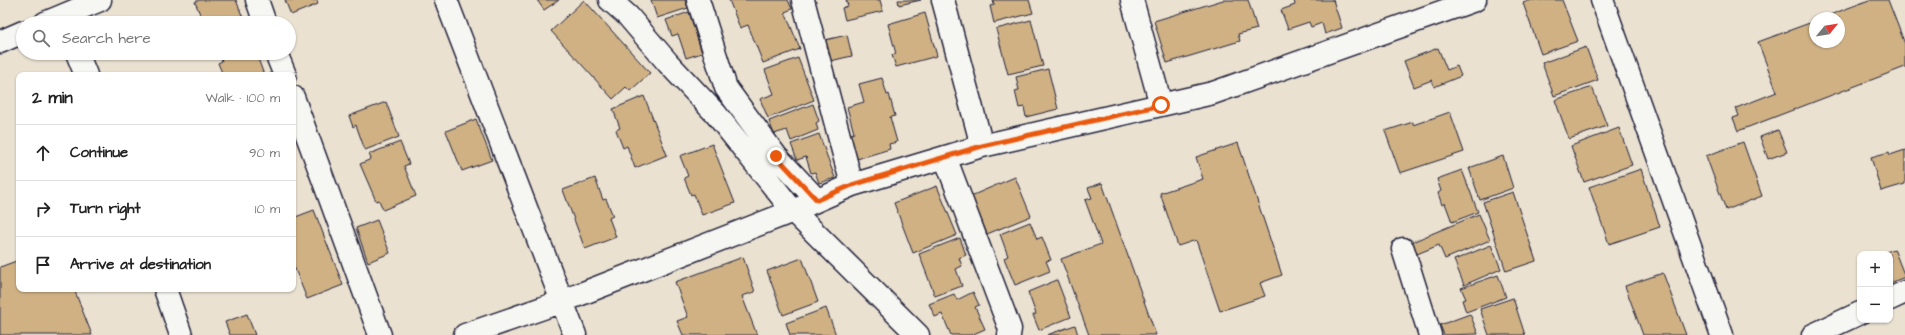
<!DOCTYPE html>
<meta charset="utf-8">
<style>
body{margin:0;font-family:"Architects Daughter",sans-serif;background:#f6f6f6;color:#222}
.controls{position:absolute;right:12px;bottom:12px;display:grid;overflow:hidden;border-radius:8px;box-shadow:0 1px 3px #0004}
.controls button{width:36px;height:36px;display:grid;place-items:center;padding:0;border:0;border-bottom:1px solid #e0e0e0;background:#fff;color:#222;font:20px sans-serif}
.compass{position:absolute;left:1809px;top:12px;width:36px;height:36px;border-radius:50%;background:#fff;box-shadow:0 1px 3px #0004;rotate:60deg}
.stop{position:absolute;width:12px;height:12px;margin:-9px;border:3px solid #ea580c;border-radius:50%;background:#fff}
.stop.end{background:#ea580c;border-color:#fff;box-shadow:0 1px 4px #0008}
.list{margin:0;padding:0;list-style:none}
h2{display:flex;justify-content:space-between;align-items:center;height:52px;margin:0;padding:0 16px;font-size:17px}
h2 small{font-size:13px;font-weight:400;color:#767676}
.list li{display:grid;grid-template-columns:26px 1fr auto;gap:12px;align-items:center;box-sizing:border-box;height:56px;padding:0 16px;border-top:1px solid #e0e0e0}
.list b{display:block;font-size:15px;white-space:nowrap}
.list em{font-size:13px;font-style:normal;color:#767676}
.icon{flex:none;width:22px;height:22px;fill:none;stroke:currentColor;stroke-width:2;stroke-linecap:round;stroke-linejoin:round}
.map{position:relative;flex:none;width:1905px;height:335px;overflow:hidden}
.search{position:absolute;background:#fff;box-shadow:0 1px 3px #0004;left:16px;top:16px;width:280px;height:44px;display:flex;align-items:center;gap:10px;box-sizing:border-box;padding:0 14px;border-radius:22px;color:#767676;font-size:15px}
.panel{position:absolute;background:#fff;box-shadow:0 1px 3px #0004;left:16px;top:72px;width:280px;height:220px;border-radius:8px}
.map>svg:first-child{display:block}
</style>
<div class="map">
<svg width="1905" height="335" viewBox="0 0 1905 335">
<rect width="100%" height="100%" fill="#eae1d1"/>
<filter id="ink" filterUnits="userSpaceOnUse"><feTurbulence type="fractalNoise" baseFrequency=".025" numOctaves="2"/><feDisplacementMap in="SourceGraphic" scale="8" xChannelSelector="R" yChannelSelector="G"/><feConvolveMatrix kernelMatrix="1 2 1 2 8 2 1 2 1" color-interpolation-filters="sRGB"/></filter>
<g filter="url(#ink)">
<path fill="#cfb184" stroke="#22223b" d="M199 0H236L245 23H207L205 18 202 19 195 2Z
M285 0H317L318 4 291 15Z
M537 0H559L544 10Z
M584 0 650 73 630 91 626 87 613 99 551 31Z
M651 0H685L688 8 657 18Z
M729 0H788L792 9 785 12 800 49 763 63 748 25 740 28Z
M846 0H880L883 11 845 20 842 8 848 6Z
M898 0H921L899 5Z
M993 0H1029L1033 13 994 23 990 6 994 5Z
M1223 0H1248L1257 29 1238 34 1240 41 1167 63 1154 21Z
M1294 0H1333L1342 28 1325 34 1322 23 1311 27 1309 22 1288 29 1281 10 1295 5Z
M1532 0H1562L1578 41 1541 54 1523 3Z
M1869 0H1888L1905 44V67L1738 131 1733 118 1739 116 1736 108 1777 92 1758 42 1815 21V42H1839V18H1822Z
M689 12 702 53 686 58 678 34 672 36 666 20Z
M925 13 937 56 896 67 892 55 896 54 888 24Z
M1031 20 1043 66 1008 74 996 29Z
M847 35 852 56 830 61 825 40Z
M1586 47 1598 80 1554 96 1542 63Z
M1438 48 1447 70 1457 66 1461 76 1434 87 1432 80 1414 87 1404 61Z
M219 53H256L264 75H223L218 63 222 61Z
M798 58 814 100 768 118 760 99 774 94 765 70Z
M1048 69 1058 109 1026 117 1024 107 1019 108 1015 91 1019 90 1016 77Z
M882 78 887 95 889 94 895 116 890 117 897 142 889 144 890 149 857 159 850 134 854 133 847 107 864 102 859 84Z
M1592 87 1607 126 1569 139 1555 100Z
M644 96 667 155 635 168 627 146 623 148 616 130 620 128 613 109Z
M386 102 399 137 365 150 356 125 353 127 349 116Z
M813 104 819 121 816 123 818 130 791 141 787 130 774 134 769 121Z
M1450 112 1464 152 1400 173 1385 131 1413 122V125Z
M476 119 492 160 462 171 446 131Z
M1619 128 1632 165 1584 182 1571 146Z
M1778 130 1787 152 1768 159 1760 137Z
M819 134 835 178 819 183 815 172 811 173 806 157 797 160 791 144Z
M400 142 409 164 404 166 416 196 383 210 379 200 376 201 360 164 371 159 369 154Z
M1743 142 1762 196 1726 210 1706 156Z
M1238 143 1282 275 1260 283 1265 296 1220 311 1196 240 1178 246 1160 193 1203 179 1196 157Z
M712 144 735 203 702 215 694 194 691 195 684 178 688 176 680 156Z
M1905 150V184L1881 191 1871 157 1889 152 1890 155Z
M1503 156 1513 188 1480 200 1469 168Z
M1641 169 1660 227 1609 244 1589 187Z
M1462 170 1478 212 1452 222 1445 203 1442 205 1438 193 1441 191 1437 179Z
M1015 177 1031 216 987 234 971 196Z
M595 178 603 200 606 199 613 216 609 218 616 237 585 249 563 190Z
M1102 183 1156 335H1089L1061 259 1101 244 1085 200 1092 198 1088 188Z
M937 186 957 235 913 253 894 203Z
M1513 192 1536 261 1506 271 1483 202Z
M314 210 343 285 307 299 293 264V218Z
M1479 214 1490 240 1445 259 1439 245 1417 254 1412 242Z
M377 220 390 253 368 262 356 228Z
M1030 222 1037 239 1042 237 1051 260 1046 261 1050 271 1015 285 1004 258 1008 256 1000 234Z
M960 238 966 255 959 258 962 266 956 269 962 286 935 296 919 254Z
M1491 245 1501 269 1464 285 1454 260Z
M1894 249 1905 277 1890 283V254H1881Z
M743 257 755 292 742 296 757 335H683L677 321 688 317 675 282Z
M802 258 818 302 783 315 767 271Z
M19 260V289H74L92 335H0V267Z
M1663 273 1686 335H1643L1625 286Z
M1498 275 1506 297 1466 312 1462 300 1466 299 1461 288Z
M1057 280 1071 317 1039 330 1033 315 1036 314 1028 292Z
M973 292 979 305 975 307 985 329 971 335H951L942 314 935 317 929 304 954 294 957 300Z
M1513 298 1525 335H1489L1480 309Z
M826 308 836 335H790L786 323Z
M247 314 255 335H230L225 322Z
M1470 314 1478 334 1444 335 1440 325Z
M1075 325 1078 335H1047Z"/>
<g fill="none" stroke-linecap="round" stroke-linejoin="round">
<g stroke="#22223b" stroke-width="25">
<path id="minor" d="M257 0 265 23
M446 0 575 335
M610 0 628 16 668 63 716 114 793 211 918 335
M698 0 726 88 776 156 817 200
M803 0 852 185
M943 0 982 146
M1132 0 1161 105
M1602 0 1722 335
M45 23 100 0
M0 42 23 32
M77 53 86 75
M276 53 285 75
M293 97 380 335
M945 157 1010 329 1009 335
M1403 249 1430 335
M165 289 181 335
M1890 299 1905 292
M465 335 563 301 793 211 852 185 982 146 1213 93 1475 0
M1813 335 1860 313"/>
</g>
<use href="#minor" stroke="#f6f6f2" stroke-width="22"/>
</g>
</g>
<g fill="none" stroke-linecap="round" stroke-linejoin="round" filter="url(#ink)">
<path stroke="#ea580c" stroke-width="5" d="M776 156 817 200 852 185 982 146 1161 105"/>
</g>
</svg>
<div class="controls">
<button>+</button>
<button>−</button>
</div>
<svg class="compass" viewBox="-18 -18 36 36"><path d="M0-13l5 13h-10z" fill="#e53935"/><path d="M0 13l5-13h-10z" fill="#767676"/></svg>
<div class="stop" style="left:1161px;top:105px"></div>
<div class="stop end" style="left:776px;top:156px"></div>
<div class="search"><svg class="icon" aria-label="search" viewBox="0 0 24 24"><circle cx="10" cy="10" r="6"/><path d="M15 15l6 6"/></svg>Search here</div>
<section class="panel">
<h2>2 min<small>Walk · 100 m</small></h2>
<ul class="list">
<li><svg class="icon" aria-label="ahead" viewBox="0 0 24 24"><path d="M12 20V5M6 11l6-6 6 6"/></svg><div><b>Continue</b></div><em>90 m</em></li>
<li><svg class="icon" aria-label="right" viewBox="0 0 24 24"><path d="M7 20v-9h11M14 6l5 5-5 5"/></svg><div><b>Turn right</b></div><em>10 m</em></li>
<li><svg class="icon" aria-label="arrive" viewBox="0 0 24 24"><path d="M6 21V4h12l-3 4 3 4H6"/></svg><div><b>Arrive at destination</b></div></li>
</ul>
</section>
</div>
